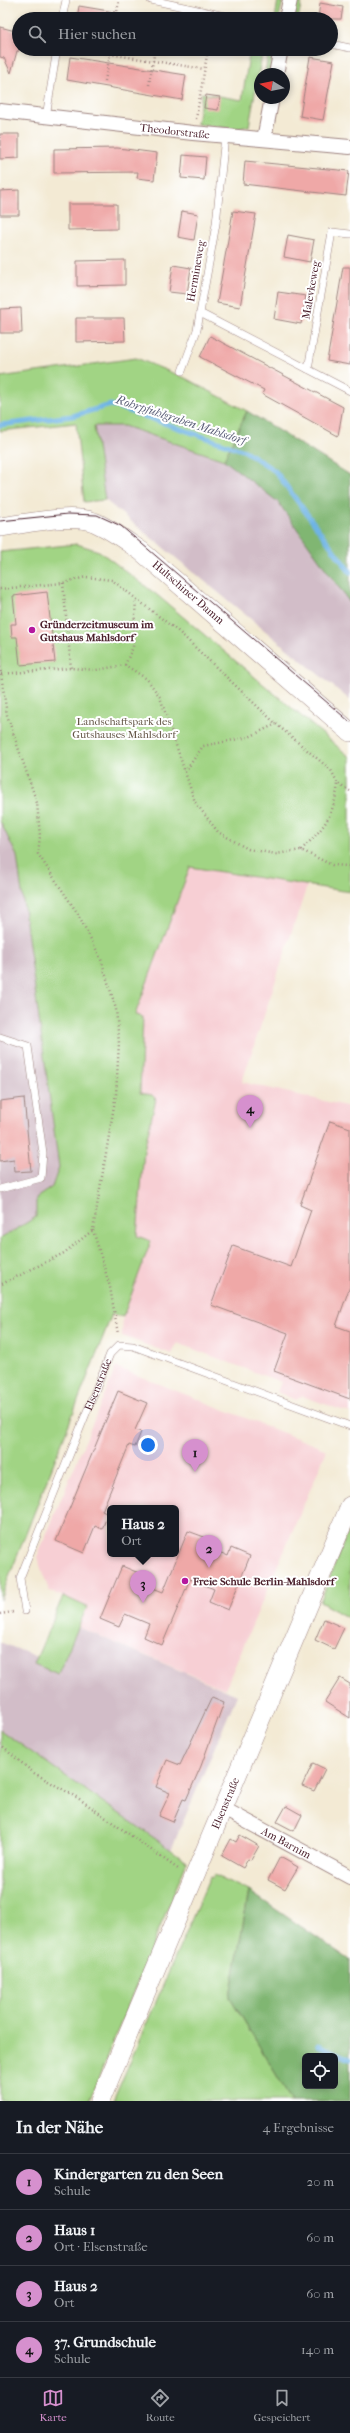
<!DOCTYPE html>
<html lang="de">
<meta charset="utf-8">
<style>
body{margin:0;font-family:"IM FELL French Canon",serif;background:#20242c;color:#f1f3f6}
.controls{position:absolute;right:12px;bottom:12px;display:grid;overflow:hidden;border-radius:6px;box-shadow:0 2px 6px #0003}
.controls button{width:36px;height:36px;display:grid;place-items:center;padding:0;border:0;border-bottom:1px solid #363941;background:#171b24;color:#f1f3f6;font:20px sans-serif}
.compass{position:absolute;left:254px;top:68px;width:36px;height:36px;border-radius:50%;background:#171b24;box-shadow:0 2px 6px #0003;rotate:280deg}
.you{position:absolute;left:148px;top:1445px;width:14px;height:14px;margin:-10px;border:3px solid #fff;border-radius:50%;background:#1a73e8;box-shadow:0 0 0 6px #1a73e833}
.badge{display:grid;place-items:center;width:26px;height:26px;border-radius:50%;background:#d690ce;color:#111;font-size:13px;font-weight:700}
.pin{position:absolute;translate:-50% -33px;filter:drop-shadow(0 1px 2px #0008)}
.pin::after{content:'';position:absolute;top:21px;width:14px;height:12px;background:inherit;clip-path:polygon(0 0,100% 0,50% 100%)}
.popup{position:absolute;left:107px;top:1505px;width:72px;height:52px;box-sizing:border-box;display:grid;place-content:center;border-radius:6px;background:#171b24;filter:drop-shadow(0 1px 3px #0005);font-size:13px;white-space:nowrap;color:#9ea1a6}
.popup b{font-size:15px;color:#f1f3f6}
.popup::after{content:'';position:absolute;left:50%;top:100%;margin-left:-8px;border:8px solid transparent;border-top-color:#171b24}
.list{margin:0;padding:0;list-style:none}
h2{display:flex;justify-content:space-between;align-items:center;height:52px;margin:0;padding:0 16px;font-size:17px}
h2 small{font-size:13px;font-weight:400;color:#9ea1a6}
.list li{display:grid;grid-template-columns:26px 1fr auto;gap:12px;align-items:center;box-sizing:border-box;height:56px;padding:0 16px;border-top:1px solid #363941}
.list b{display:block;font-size:15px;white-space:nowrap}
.list p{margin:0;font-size:13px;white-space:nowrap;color:#9ea1a6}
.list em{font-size:13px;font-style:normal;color:#9ea1a6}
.icon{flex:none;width:22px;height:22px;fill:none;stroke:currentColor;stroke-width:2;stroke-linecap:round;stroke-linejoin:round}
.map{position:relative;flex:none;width:350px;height:2101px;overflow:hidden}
.search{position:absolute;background:#171b24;box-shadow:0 2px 6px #0003;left:12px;right:12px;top:12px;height:44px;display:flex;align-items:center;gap:10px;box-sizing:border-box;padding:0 14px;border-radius:22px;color:#9ea1a6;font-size:15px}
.sheet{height:276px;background:#171b24}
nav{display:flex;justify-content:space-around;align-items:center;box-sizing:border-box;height:56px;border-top:1px solid #363941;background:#171b24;font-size:11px;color:#9ea1a6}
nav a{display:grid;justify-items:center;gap:2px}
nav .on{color:#d690ce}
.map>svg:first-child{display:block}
</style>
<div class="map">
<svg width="350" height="2101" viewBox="0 0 350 2101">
<rect width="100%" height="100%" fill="#fff"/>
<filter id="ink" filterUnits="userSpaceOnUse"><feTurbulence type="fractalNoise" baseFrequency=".025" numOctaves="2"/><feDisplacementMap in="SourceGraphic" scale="8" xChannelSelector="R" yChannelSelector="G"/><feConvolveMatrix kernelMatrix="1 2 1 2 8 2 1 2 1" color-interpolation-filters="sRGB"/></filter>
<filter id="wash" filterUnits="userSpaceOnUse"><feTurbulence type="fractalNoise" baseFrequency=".012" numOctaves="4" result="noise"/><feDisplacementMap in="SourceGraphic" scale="16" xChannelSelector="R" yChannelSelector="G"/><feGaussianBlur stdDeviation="0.9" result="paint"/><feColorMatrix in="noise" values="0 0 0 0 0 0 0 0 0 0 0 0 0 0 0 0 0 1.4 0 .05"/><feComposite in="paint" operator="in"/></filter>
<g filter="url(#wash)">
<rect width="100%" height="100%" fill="#f3ead4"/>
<path fill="#f7cfd4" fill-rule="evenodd" d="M190 867 307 886 242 1082 350 1107V1413L302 1396 296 1400 277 1392 281 1382 177 1343 172 1354 122 1336 123 1317 151 1241 137 1236 144 1150 156 1099 152 1095 140 1093 143 1017 135 1016Z
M116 1367 327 1450 225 1689 78 1627 87 1607 49 1591 37 1557ZM110 1508H176V1554H110Z"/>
<path fill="#d2bdc8" d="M94 426H124L224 460 278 502 350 603V700L105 500Z
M0 821 17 856 59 1167 52 1187 36 1198V1217L0 1239Z
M78 1627 237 1695 171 1850 0 1730V1642L37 1657 34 1664 58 1674Z"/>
<path fill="#a1d484" stroke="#767a58" d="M278 0H283L279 17 275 19Z
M297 0H302L298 19H294Z
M250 49H263L249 126 236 129 197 124 202 93 242 100Z
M269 49H274L270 74H265Z
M136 358 185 378 247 411 224 460 124 426H94L105 500 84 502 76 423 0 431V377Z
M77 544 99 551 157 595 350 757V892L190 867 135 1015 143 1017 140 1093 152 1095 156 1099 144 1150 137 1236 151 1241 123 1317 112 1314 0 1600V1239L36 1217V1198L52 1187 59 1167 17 856 0 821V552Z
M350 1526V1619L320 1602Z
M63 1596 87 1607 58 1674 34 1664Z
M0 1730 187 1861 89 2101H0Z
M214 1875 249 1891 230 1997 292 2101H113L210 1877 213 1878Z"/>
<path fill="#80b672" stroke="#656a4e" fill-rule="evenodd" d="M247 411 350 475V603L278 502 224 460Z
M249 1891 350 1960V2101H292L230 1997ZM305 2056H335V2086H305Z"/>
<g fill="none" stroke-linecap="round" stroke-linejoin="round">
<path stroke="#6eb4e5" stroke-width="5" d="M0 425 72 416 111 405 245 451 275 471 350 572
M318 2045 350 2059"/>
</g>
<g id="blocks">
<path fill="#efa8a7" d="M320 3 343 7 341 19H318Z
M79 6 115 12V19H77Z
M0 27 19 32V51H17L11 73 4 58 0 57Z
M70 57 186 75 182 100 67 80Z
M310 57 334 61 323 120 300 116Z
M206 95 220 97 218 110 204 108Z
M0 134H19V158L0 159Z
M118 148 157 153 154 180 137 178 138 172 54 173V149Z
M183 155 206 157 204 180 181 178Z
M245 161 349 171 346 196 243 184Z
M19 190V215H0V191Z
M68 204H117V229L68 230Z
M182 211 198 214 194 240 178 237Z
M233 211 256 214 240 307 217 303Z
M288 235 314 240 310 262 284 257Z
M125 260V285L77 286V261Z
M173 265 191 268 187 294 169 292Z
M343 267H350V365L327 361Z
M278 292 306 296 301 324 274 319Z
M21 308 22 333H0V309Z
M76 318H124L125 341 76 342Z
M210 336 343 407 338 436 262 394 264 390 200 357Z
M47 592 55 662 20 665 17 637H12L11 624H16L13 596Z
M24 1098 31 1171 15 1172 14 1159 0 1161V1101Z
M330 1121 350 1128V1286L336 1326 350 1331V1399L274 1371 288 1333 211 1305 233 1246 291 1267 311 1210 300 1205Z
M118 1391 147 1403 135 1430 141 1432 135 1447 129 1445 102 1511 108 1514 102 1529 95 1526 84 1553 56 1541Z
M188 1531 207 1538 204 1545 228 1556 231 1548 250 1556 228 1610 209 1602 214 1589 190 1579 162 1645 144 1637 149 1624 125 1614 119 1627 100 1619 122 1566 141 1574 138 1582 163 1592Z
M324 1619 344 1628 334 1649 315 1640Z
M340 1678 350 1684V1718L325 1702Z
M212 1697 224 1702 201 1766 186 1800 183 1799 173 1822 159 1816 170 1793 156 1787 167 1760 180 1765Z
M313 1763 325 1769 314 1791 302 1786Z
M286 1806 302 1815 294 1831 277 1822Z
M240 1835 259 1846 251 1860 248 1859 243 1868 222 1856 231 1839 236 1842Z
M280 1857 298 1867 285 1889 268 1880Z"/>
</g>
</g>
<g filter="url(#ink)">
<use href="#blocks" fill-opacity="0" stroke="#9e8480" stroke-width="1"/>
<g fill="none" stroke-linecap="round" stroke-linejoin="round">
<g stroke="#9e8480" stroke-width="8">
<g id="lane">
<path d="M151 0 239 19"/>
<path d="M62 19 66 0"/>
<path d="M331 44 350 48"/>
<path d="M46 117 57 49"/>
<path d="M225 136 216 224 200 313 350 391"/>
<path d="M308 369 332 232 350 234"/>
<path d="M182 371 197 330 200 313"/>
<path d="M0 1037 28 1046 43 1153 41 1178 0 1189"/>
<path id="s1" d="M25 1611 20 1578 110 1354 119 1345 133 1346 350 1426"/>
</g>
</g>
<g stroke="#9e8480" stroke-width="16">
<g id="street">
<path d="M286 19 290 0"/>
<path d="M276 74 281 49"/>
<path id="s2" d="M0 111 193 133 350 147"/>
<path d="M264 139 272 98"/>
<path id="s3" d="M222 1808 350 1877"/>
</g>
</g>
<g stroke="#9e8480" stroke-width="20">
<g id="secondary">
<path id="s4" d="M0 527C26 524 70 513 94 522 111 529 126 541 141 551L350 732"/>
<path id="s5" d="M100 2101 350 1506"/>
</g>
</g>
<path stroke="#9e8480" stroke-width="2.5" stroke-dasharray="1 3" stroke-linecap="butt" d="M116 19 119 0
M160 19 161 13
M78 49 204 69
M105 81 111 49
M149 85 155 49
M196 119 208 49
M63 583 71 668
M0 589 63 583 86 577 112 580 179 632 276 724 331 770 338 784 350 791
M125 665 133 647 136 599
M0 667 7 715 37 803 40 836 38 854 78 914 101 959 116 1009 119 1043 116 1094 93 1230 64 1253 0 1285
M1 674 71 668 96 670 125 665 147 679 160 697 195 802 218 832 248 849 276 854 301 850 332 865 350 866
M185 772 203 746 249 737 276 724
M301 850C325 827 333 817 338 784
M93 1230 110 1287 118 1334
M0 1614 13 1612
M0 1745 34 1773 78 1798 178 1869"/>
<use href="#lane" stroke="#fff" stroke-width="7"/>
<use href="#street" stroke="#fff" stroke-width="14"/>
<use href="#secondary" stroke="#fff" stroke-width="19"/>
<path stroke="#4a1f2b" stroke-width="1" d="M0 521 68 514 97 515 121 526 350 722"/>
</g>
</g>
<g fill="#b5179e" stroke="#fff" stroke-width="1.5">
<circle cx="32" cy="630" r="4"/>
<circle cx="185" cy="1581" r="4"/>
</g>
<g text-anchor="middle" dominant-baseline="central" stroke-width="4" stroke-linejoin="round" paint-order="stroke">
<g font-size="11" fill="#4a1f2b" stroke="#fff">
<text stroke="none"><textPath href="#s2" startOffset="176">Theodorstraße</textPath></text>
<text transform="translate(196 271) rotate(-80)">Hermineweg</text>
<text transform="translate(311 290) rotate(-80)">Malevkeweg</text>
<text stroke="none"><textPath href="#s4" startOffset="213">Hultschiner Damm</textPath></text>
<text stroke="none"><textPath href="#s1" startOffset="242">Elsenstraße</textPath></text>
<text stroke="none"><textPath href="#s5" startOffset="323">Elsenstraße</textPath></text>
<text stroke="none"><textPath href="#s3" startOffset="73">Am Barnim</textPath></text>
</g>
<g font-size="11" font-weight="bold" fill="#4a1f2b" stroke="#fff" text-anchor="start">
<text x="40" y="624">Gründerzeitmuseum im<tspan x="40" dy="13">Gutshaus Mahlsdorf</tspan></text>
<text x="193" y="1581">Freie Schule Berlin-Mahlsdorf</text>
</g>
<g font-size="11" fill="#645546" stroke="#fff">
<text x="124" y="721">Landschaftspark des<tspan x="124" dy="13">Gutshauses Mahlsdorf</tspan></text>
</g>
<g font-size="12" font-style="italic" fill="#585b75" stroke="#fff">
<text transform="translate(181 420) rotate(18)">Rohrpfuhlgraben Mahlsdorf</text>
</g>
</g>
</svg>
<div class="controls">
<button><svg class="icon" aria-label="locate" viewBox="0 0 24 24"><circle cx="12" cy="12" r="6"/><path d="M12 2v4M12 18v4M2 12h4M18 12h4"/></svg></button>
</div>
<svg class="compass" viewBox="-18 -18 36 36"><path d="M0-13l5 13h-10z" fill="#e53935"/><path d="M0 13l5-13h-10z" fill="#9ea1a6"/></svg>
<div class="you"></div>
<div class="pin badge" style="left:195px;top:1472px">1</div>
<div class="pin badge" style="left:209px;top:1568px">2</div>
<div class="pin badge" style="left:143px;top:1603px">3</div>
<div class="popup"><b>Haus 2</b>Ort</div>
<div class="pin badge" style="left:250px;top:1128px">4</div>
<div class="search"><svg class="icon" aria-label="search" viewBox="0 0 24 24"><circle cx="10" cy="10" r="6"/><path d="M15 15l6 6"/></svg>Hier suchen</div>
</div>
<section class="sheet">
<h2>In der Nähe<small>4 Ergebnisse</small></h2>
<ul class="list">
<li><span class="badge">1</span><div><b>Kindergarten zu den Seen</b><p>Schule</p></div><em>20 m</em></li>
<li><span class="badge">2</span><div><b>Haus 1</b><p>Ort · Elsenstraße</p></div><em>60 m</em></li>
<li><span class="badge">3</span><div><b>Haus 2</b><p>Ort</p></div><em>60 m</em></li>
<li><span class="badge">4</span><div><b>37. Grundschule</b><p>Schule</p></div><em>140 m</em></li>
</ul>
</section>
<nav>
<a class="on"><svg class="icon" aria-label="map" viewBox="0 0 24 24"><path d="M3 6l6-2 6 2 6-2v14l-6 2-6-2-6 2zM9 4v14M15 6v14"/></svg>Karte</a>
<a><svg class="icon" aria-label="directions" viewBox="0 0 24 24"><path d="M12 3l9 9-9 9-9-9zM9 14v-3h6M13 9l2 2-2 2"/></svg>Route</a>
<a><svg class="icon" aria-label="saved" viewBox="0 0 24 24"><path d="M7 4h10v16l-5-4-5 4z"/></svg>Gespeichert</a>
</nav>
